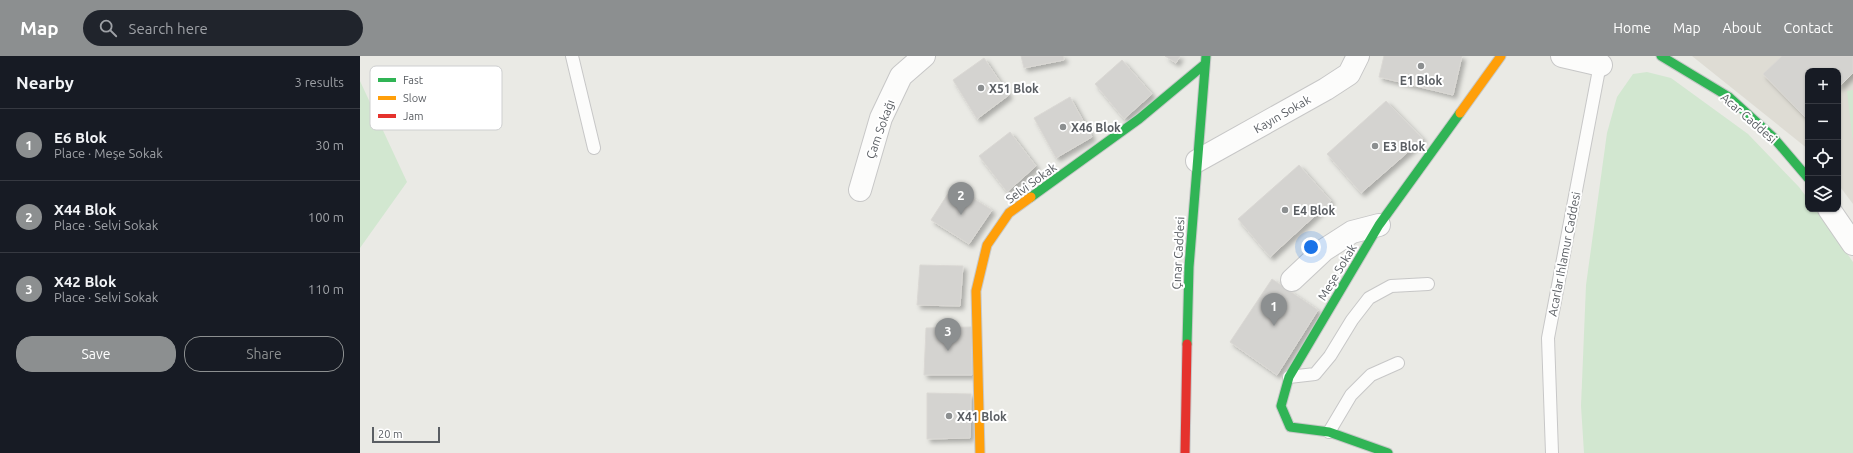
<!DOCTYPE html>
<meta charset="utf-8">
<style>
body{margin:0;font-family:Ubuntu,sans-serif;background:#20242c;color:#f1f3f6}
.controls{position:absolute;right:12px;top:12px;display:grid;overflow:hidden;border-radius:8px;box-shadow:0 1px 3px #0004}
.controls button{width:36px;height:36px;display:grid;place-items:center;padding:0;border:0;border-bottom:1px solid #363941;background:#171b24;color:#f1f3f6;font:20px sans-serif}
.scale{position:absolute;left:12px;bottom:10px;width:68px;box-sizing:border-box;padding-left:4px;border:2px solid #5a5e63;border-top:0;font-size:11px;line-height:14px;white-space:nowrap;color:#5a5e63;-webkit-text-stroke:3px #fff;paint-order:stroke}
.you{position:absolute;left:951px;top:191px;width:14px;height:14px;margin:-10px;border:3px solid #fff;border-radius:50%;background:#1a73e8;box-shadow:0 0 0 6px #1a73e833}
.badge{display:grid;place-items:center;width:26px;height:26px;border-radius:50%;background:#8c8f90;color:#fff;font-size:13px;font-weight:700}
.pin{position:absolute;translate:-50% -33px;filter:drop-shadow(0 1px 2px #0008)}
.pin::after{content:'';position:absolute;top:21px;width:14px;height:12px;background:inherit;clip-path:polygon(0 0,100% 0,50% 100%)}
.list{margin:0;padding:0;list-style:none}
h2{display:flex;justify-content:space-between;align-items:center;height:52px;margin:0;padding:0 16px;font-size:17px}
h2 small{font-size:13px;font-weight:400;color:#9ea1a6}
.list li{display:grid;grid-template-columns:26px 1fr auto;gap:12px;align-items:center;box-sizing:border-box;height:72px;padding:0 16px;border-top:1px solid #363941}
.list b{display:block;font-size:15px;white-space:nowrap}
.list p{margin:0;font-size:13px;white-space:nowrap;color:#9ea1a6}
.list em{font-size:13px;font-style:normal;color:#9ea1a6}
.actions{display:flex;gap:8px;padding:12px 16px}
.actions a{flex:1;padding:9px 0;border:1px solid #8c8f90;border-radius:16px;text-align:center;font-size:14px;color:#8c8f90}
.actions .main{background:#8c8f90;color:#fff}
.icon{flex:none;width:22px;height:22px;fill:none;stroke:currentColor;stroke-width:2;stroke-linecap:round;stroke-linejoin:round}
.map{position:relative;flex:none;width:1493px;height:397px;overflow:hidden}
header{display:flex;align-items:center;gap:24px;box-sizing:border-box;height:56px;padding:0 20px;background:#8c8f90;color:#fff}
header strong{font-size:19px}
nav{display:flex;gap:22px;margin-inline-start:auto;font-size:14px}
.search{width:280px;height:36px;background:#20242c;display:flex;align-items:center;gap:10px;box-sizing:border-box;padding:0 14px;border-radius:22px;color:#9ea1a6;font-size:15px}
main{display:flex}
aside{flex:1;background:#171b24}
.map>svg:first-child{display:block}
</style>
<header>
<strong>Map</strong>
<div class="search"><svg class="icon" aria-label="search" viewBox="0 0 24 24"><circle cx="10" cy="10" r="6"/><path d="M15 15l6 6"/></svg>Search here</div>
<nav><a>Home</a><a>Map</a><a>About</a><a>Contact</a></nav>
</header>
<main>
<aside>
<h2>Nearby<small>3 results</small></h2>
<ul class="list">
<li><span class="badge">1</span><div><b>E6 Blok</b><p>Place · Meşe Sokak</p></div><em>30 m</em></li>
<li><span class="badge">2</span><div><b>X44 Blok</b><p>Place · Selvi Sokak</p></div><em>100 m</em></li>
<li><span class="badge">3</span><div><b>X42 Blok</b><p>Place · Selvi Sokak</p></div><em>110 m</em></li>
</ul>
<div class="actions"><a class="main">Save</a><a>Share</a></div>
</aside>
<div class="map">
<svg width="1493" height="397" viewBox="0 0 1493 397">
<defs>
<filter id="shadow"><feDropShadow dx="3.5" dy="3.5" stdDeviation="2" flood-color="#0004"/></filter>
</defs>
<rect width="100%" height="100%" fill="#eaeae5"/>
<path fill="#dedcd4" d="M1332 0H1493V148L1478 128V15H1448V93Z"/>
<path fill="#d2e7d0" d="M1287 16 1311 22 1388 78 1439 131 1448 143V153H1456L1493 206V397H1224L1221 350 1226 229 1247 77 1257 41 1273 18Z
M0 25 47 126 0 192Z
M1493 34V87L1487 35Z"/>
<path fill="#d4d3d0" stroke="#dad8d4" filter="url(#shadow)" d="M661 0H703L704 4 664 12Z
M805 0H820L816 7Z
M1024 0H1102L1093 39 1019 21Z
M1422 0H1493V17L1478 32V15H1448L1447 63 1403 18Z
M624 2 649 39 617 63 593 24Z
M762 4 792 38 764 63 735 28Z
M710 41 732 81 696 102 674 62Z
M1026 45 1063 83 1001 137 967 98Z
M650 76 676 110 647 136 619 100Z
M939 109 971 145 910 201 878 163Z
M593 130 632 154 609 188 571 164Z
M560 209 603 210 600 250 557 249Z
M912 223 958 254 917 319 870 286Z
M611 271 612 319H564L566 272Z
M567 337 611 338 610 382 567 383Z"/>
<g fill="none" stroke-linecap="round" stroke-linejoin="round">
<g stroke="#c7c7c7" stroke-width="14">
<path id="lane" d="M212 0 234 92
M929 321 955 318 970 300 992 264 1009 242 1031 230 1068 228
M969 376 991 339 1011 319 1038 307
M1192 397 1188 282 1241 3"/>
</g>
<g stroke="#c7c7c7" stroke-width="24">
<path id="street" d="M1202 0 1241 9
M837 105 966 33 989 18 998 0
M500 134 521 62 541 20 564 0
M1469 153 1493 188
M932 224 964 194 992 176 1019 169"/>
</g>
<g stroke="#c7c8c8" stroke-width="11">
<path id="fast" d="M1301 0 1369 41 1413 81 1448 122
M671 141 779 63 845 8
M827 288 829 211 846 0
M1028 397 969 376 930 371 921 350 929 321 1019 169 1100 57"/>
</g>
<g stroke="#c7c8c8" stroke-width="11">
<path id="slow" d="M1100 57 1141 0
M620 397 616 235 627 189 649 157 671 141"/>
</g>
<g stroke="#c7c8c8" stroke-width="11">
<path id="jam" d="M825 397 827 288"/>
</g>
<use href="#lane" stroke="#fcfcfb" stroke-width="12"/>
<use href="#street" stroke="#fcfcfb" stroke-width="22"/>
<use href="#fast" stroke="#30b455" stroke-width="9"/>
<use href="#slow" stroke="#ff9f0a" stroke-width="9"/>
<use href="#jam" stroke="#e5322d" stroke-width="9"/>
</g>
<g fill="#8c8f90" stroke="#fff" stroke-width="1.5">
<circle cx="1061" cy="10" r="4"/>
<circle cx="621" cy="32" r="4"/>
<circle cx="703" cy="71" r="4"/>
<circle cx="1015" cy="90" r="4"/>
<circle cx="925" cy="154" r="4"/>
<circle cx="589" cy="360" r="4"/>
</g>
<g text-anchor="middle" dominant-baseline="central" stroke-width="4" stroke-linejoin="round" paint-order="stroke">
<g font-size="12" font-weight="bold" fill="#5a5e63" stroke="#fff" text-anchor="start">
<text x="1061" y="24" text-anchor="middle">E1 Blok</text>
<text x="629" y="32">X51 Blok</text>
<text x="711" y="71">X46 Blok</text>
<text x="1023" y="90">E3 Blok</text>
<text x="933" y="154">E4 Blok</text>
<text x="597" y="360">X41 Blok</text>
</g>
<g font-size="12" fill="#5a5e63" stroke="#fff">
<text transform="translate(922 58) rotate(-30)">Kayın Sokak</text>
<text transform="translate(1389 62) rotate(41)">Acar Caddesi</text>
<text transform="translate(520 73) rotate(-70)">Çam Sokağı</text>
<text transform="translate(671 127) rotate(-36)">Selvi Sokak</text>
<text transform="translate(818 197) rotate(-87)">Çınar Caddesi</text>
<text transform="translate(1204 198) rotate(-79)">Acarlar Ihlamur Caddesi</text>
<text transform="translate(977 216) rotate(-59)">Meşe Sokak</text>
</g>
</g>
<rect x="10" y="10" width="132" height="64" rx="6" fill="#fff" stroke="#cecfd0" stroke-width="1"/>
<rect x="18" y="22" width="18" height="4" fill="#30b455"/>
<rect x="18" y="40" width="18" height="4" fill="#ff9f0a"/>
<rect x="18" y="58" width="18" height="4" fill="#e5322d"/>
<g font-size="11" fill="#5a5e63">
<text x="43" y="28">Fast</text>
<text x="43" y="46">Slow</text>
<text x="43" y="64">Jam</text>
</g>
</svg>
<div class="controls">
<button>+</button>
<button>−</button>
<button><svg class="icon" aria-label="locate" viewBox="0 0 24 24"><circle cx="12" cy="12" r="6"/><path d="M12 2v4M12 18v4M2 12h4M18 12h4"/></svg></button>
<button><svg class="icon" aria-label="layers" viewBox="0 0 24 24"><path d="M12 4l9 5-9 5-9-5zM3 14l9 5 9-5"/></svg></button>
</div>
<div class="scale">20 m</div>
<div class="you"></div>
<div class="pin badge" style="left:914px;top:270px">1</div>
<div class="pin badge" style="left:601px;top:159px">2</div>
<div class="pin badge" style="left:588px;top:295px">3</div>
</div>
</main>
